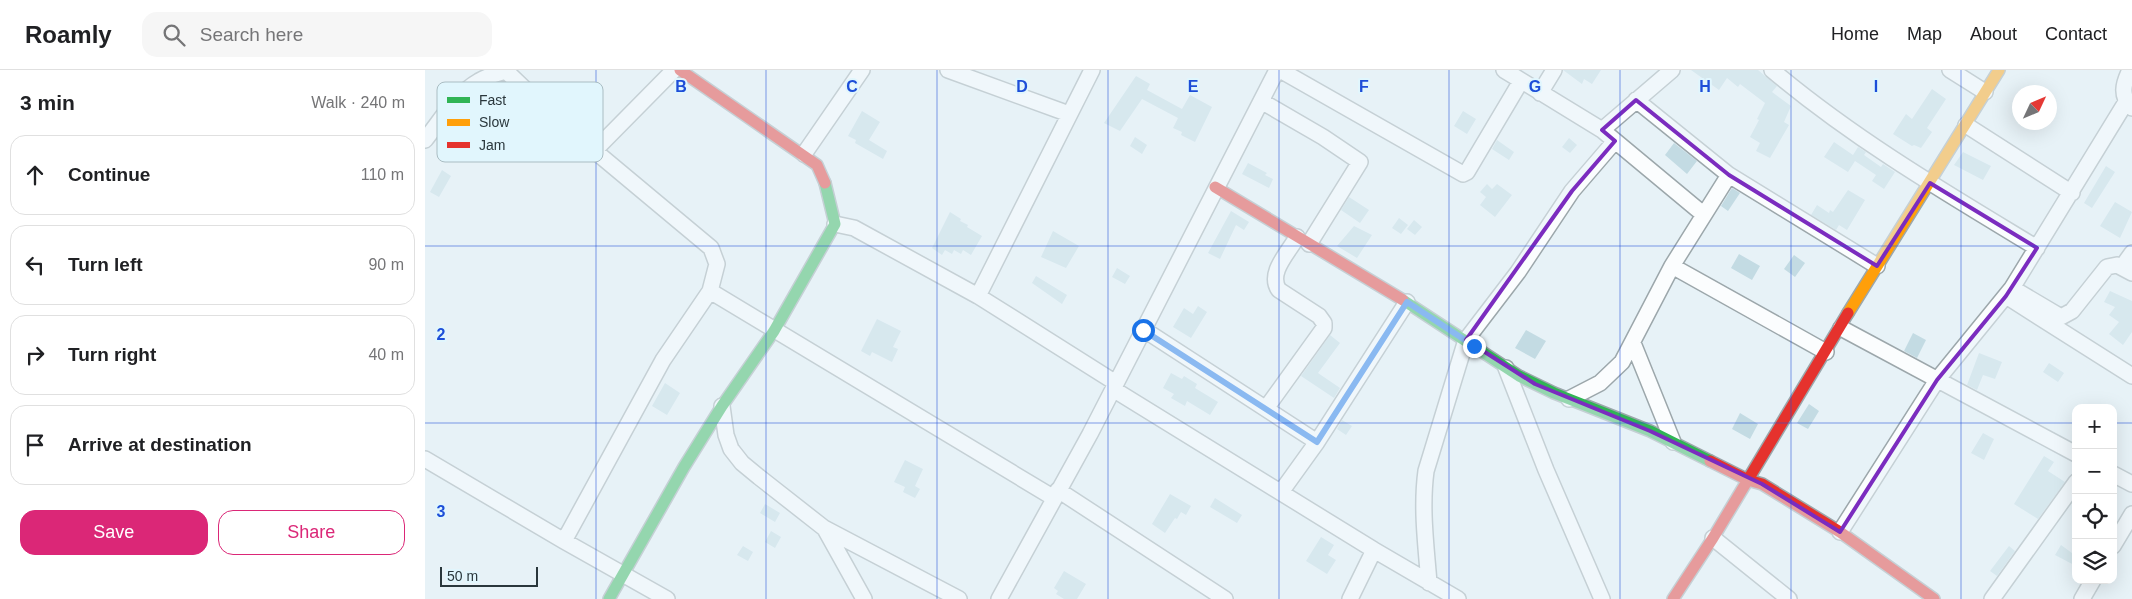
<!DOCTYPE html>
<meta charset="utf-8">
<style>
body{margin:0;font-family:Arial,sans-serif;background:#f6f6f6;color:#202124}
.controls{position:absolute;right:15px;bottom:15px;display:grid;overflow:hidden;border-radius:10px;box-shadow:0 5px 20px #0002}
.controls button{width:45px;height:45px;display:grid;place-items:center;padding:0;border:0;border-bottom:1px solid #e0e0e0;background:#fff;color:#202124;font:25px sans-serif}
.compass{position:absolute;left:1587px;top:15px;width:45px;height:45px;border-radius:50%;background:#fff;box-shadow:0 5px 20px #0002;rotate:46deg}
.scale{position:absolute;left:15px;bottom:12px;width:98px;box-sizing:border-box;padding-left:5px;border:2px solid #2a373c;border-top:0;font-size:14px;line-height:18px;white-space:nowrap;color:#2a373c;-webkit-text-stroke:4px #e1f6fd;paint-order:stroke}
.stop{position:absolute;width:15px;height:15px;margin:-11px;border:4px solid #1a73e8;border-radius:50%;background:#fff}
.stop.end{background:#1a73e8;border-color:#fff;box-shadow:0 1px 5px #0008}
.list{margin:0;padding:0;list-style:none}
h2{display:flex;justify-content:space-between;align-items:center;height:65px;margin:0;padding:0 20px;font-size:21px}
h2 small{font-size:16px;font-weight:400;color:#757577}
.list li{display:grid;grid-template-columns:32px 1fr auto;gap:15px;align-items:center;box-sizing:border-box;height:80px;margin:0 10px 10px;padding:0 10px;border:1px solid #e0e0e0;border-radius:15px}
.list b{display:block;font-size:19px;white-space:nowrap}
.list em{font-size:16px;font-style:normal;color:#757577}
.actions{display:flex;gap:10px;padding:15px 20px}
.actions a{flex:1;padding:11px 0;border:1px solid #db2777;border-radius:15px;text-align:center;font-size:18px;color:#db2777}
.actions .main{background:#db2777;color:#fff}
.icon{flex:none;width:28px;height:28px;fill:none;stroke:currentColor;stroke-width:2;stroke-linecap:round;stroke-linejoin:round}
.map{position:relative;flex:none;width:1707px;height:529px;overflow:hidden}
header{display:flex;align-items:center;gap:30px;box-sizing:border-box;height:70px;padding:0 25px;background:#fff;border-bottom:1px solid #e0e0e0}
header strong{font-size:24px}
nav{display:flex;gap:28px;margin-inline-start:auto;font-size:18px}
.search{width:350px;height:45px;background:#f6f6f6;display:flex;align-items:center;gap:12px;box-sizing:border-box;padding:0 18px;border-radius:15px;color:#757577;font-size:19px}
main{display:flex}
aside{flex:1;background:#fff}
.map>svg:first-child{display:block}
</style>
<header>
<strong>Roamly</strong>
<div class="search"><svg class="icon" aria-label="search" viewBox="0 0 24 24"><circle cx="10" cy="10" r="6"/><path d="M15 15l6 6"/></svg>Search here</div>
<nav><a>Home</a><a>Map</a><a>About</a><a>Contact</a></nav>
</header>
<main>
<aside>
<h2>3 min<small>Walk · 240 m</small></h2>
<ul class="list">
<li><svg class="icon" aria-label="ahead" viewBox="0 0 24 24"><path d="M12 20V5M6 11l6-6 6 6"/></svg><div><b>Continue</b></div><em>110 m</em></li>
<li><svg class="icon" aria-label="left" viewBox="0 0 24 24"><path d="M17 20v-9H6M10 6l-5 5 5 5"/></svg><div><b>Turn left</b></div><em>90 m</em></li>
<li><svg class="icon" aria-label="right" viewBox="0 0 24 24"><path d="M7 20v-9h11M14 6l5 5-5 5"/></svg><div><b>Turn right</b></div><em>40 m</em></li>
<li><svg class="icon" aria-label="arrive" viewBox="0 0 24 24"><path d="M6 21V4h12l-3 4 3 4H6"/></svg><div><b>Arrive at destination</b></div></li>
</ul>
<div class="actions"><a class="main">Save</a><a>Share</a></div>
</aside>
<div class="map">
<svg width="1707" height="529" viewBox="0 0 1707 529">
<rect width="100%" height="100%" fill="#e7f2f7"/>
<path fill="#c3dbe3" d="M1138 0H1176L1167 14 1159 9 1157 14Z
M1266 0H1333L1352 16 1347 22 1366 36 1359 52 1364 55 1345 88 1331 81 1335 73 1325 67 1334 50 1332 49 1340 33 1315 14 1313 17 1302 8 1294 20Z
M711 6 725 14 722 20 757 39 765 25 787 37 770 72 756 65 757 62 748 58 753 48 717 29 695 61 679 53Z
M1507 19 1521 29 1502 58 1507 62 1496 78 1489 75 1487 76 1468 64 1481 44 1487 49Z
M437 41 455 52 444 70 462 81 458 89 430 73 431 70 423 66Z
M1038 41 1051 49 1042 64 1029 56Z
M710 67 722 75 717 84 705 76Z
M1144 68 1152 75 1145 83 1137 77Z
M1072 70 1089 82 1084 90 1067 79Z
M1409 72 1428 85 1433 77 1441 82 1439 85 1456 97 1458 94 1470 102 1459 119 1447 111 1451 105 1430 91 1423 102 1399 87Z
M1249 73 1272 91 1262 104 1240 85Z
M1538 82 1566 96 1558 110 1529 95Z
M823 93 842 103 840 105 848 109 844 118 817 104Z
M1681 96 1690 102 1667 138 1659 133Z
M17 100 26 106 14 127 5 122Z
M1062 114 1067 119 1072 114 1087 125 1070 147 1055 135 1061 127 1055 122Z
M1307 118 1315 123 1303 141 1296 136Z
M1423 120 1440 130 1422 160 1414 155 1411 160 1386 145 1392 135 1404 143 1405 140 1408 142Z
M924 127 944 140 935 153 916 140Z
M1690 132 1707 142 1695 168 1675 156Z
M806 141 824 152 819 160 811 155 795 189 783 183Z
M525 142 536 149 535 151 543 155 542 157 557 166 546 185 538 180 536 184 529 180 527 184 520 180 517 185 507 178Z
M974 148 983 155 976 164 967 158Z
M989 150 997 157 990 165 982 159Z
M929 156 947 165 932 188 912 176Z
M628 161 654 176 641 198 616 187Z
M1314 184 1335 196 1327 210 1306 198Z
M1369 185 1380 193 1370 207 1359 199Z
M692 198 705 206 700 214 687 207Z
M611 206 642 225 637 234 607 213Z
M1685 221 1707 231V262L1698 275 1684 264 1694 252 1684 245 1690 237 1679 232Z
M773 236 782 242 766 268 748 257 759 238 768 244Z
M452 249 476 261 468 277 473 279 467 292 447 282 445 286 436 281Z
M1101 260 1121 271 1110 289 1090 278Z
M1488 263 1501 270 1492 288 1479 281Z
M905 265 915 273 893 303 915 318 909 328 876 306Z
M1554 283 1577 292 1570 309 1558 305 1552 320 1542 315Z
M1624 293 1639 303 1633 312 1618 302Z
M746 303 757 309 759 306 772 314 770 318 793 332 785 345 762 331 760 336 746 328 749 324 738 318Z
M240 313 255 323 242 345 227 336Z
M1384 334 1394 341 1383 359 1372 353Z
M1315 343 1333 354 1325 369 1307 359Z
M917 350 927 356 921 365 912 359Z
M1558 363 1569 369 1559 390 1546 383Z
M1619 386 1629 392 1623 401 1640 412 1613 449 1589 434Z
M480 390 498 399 490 416 495 419 490 428 478 422 480 417 469 412Z
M745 424 766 436 761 445 756 442 752 449 750 448 740 463 727 454Z
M790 428 817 445 812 453 785 437Z
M340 434 355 443 350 452 335 443Z
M346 461 356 467 350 478 340 472Z
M896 467 909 475 903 485 911 490 902 504 881 491Z
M1636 475 1651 486V496L1630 485Z
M318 476 328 482 323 491 312 485Z
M1584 476 1590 481 1572 506 1565 501Z
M639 501 661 514 652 529H639L631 524 633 521 629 518Z"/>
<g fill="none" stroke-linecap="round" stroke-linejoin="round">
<g stroke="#9ca7ab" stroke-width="18">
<path id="street" d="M80 0 129 47 286 178 292 194 285 221 238 290 139 471
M523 0 644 44
M855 0 1038 104 1042 102 1096 11
M1079 0 1177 60 1278 144
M1347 0C1429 69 1521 123 1612 178
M1525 0 1560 22
M1705 0C1698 14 1695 26 1707 38
M1115 23 1129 0
M1211 30 1304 105 1452 196
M836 31 898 67 935 92 884 174
M1541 55 1647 123
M1177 60 1247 0
M0 70C16 50 31 24 54 11 62 6 72 4 80 1
M170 80 249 0
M379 84 437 0
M410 154 429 158 553 226 691 313
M1247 196 1401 282
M1697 197 1707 183
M1587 218 1636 247 1647 241 1682 197 1692 195 1707 203
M285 221 629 428
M553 226 667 0
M1581 226 1707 306
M1416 258 1651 384
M718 259 892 372
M1208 273 1248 372
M1081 298 1121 400 1177 529
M688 319 949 480 1033 529
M1144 329 1175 313 1197 292 1247 196 1304 105
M297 336 301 365 306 379 317 393 334 407 399 458 534 529
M842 337 899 258V253L894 246 854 220C842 203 864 182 872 167
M0 389 139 471 242 529
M1688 404 1707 414
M633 420 800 529
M856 422 892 372 982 232
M400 459 439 529
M1415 462 1512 310 1587 218 1701 32
M1288 468 1364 529
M1688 476 1707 444
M1004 513C1001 475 996 438 1001 401L1041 270 1093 202 1147 121 1190 71
M574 529 665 364 852 0
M925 529 949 480
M1567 529 1651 412
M1657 529 1668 510"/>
</g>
<g stroke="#9ca7ab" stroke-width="14">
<path id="fast" d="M978 230 1094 306 1129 323 1225 361 1285 391
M184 529 259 397 297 336 349 261 410 154 400 113"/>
</g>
<g stroke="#9ca7ab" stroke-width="14">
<path id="slow" d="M1423 243 1574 0"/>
</g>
<g stroke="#9ca7ab" stroke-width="14">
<path id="jam" d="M255 0 392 95 400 113
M790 117 978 230
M1285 391 1323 410 1337 414 1415 462 1509 529
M1248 529 1288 468 1423 243"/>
</g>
<use href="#street" stroke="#fbfdfe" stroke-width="15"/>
<use href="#fast" stroke="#30b455" stroke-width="11"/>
<use href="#slow" stroke="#ff9f0a" stroke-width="11"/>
<use href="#jam" stroke="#e5322d" stroke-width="11"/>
</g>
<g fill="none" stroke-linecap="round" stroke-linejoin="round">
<path stroke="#1a73e8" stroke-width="6" d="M718 260 892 372 982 232 1049 276"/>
</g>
<path d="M0 0H1707V529H0ZM1211 30 1304 105 1452 196 1505 113 1612 178 1581 226 1512 310 1415 462 1337 414 1225 361 1110 314 1041 270 1147 121 1190 71 1177 60Z" fill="#e7f2f7" fill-opacity=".55" fill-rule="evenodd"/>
<path fill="none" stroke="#7b2cbf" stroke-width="4" stroke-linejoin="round" d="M1211 30 1304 105 1452 196 1505 113 1612 178 1581 226 1512 310 1415 462 1337 414 1225 361 1110 314 1041 270 1147 121 1190 71 1177 60Z"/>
<path fill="none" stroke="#1d4ed8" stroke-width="1" stroke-opacity="0.55" d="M171 0V529M341 0V529M512 0V529M683 0V529M854 0V529M1024 0V529M1195 0V529M1366 0V529M1536 0V529M0 176H1707M0 353H1651M1688 353H1707"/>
<rect x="12" y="12" width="166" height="80" rx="8" fill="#e1f6fd" stroke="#aabdc3" stroke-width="1"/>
<rect x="22" y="27" width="23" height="6" fill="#30b455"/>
<rect x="22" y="49" width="23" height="7" fill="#ff9f0a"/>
<rect x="22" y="72" width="23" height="6" fill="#e5322d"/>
<g font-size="14" fill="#2a373c">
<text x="54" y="35">Fast</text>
<text x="54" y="57">Slow</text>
<text x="54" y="80">Jam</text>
</g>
<g font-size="16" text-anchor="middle" font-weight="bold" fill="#1d4ed8" stroke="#e1f6fd" stroke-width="4" stroke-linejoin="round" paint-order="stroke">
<text x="256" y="22">B</text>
<text x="427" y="22">C</text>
<text x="597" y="22">D</text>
<text x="768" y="22">E</text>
<text x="939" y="22">F</text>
<text x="1110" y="22">G</text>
<text x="1280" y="22">H</text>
<text x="1451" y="22">I</text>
<text x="16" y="270">2</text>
<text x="16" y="447">3</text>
</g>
</svg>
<div class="controls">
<button>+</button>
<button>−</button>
<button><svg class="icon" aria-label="locate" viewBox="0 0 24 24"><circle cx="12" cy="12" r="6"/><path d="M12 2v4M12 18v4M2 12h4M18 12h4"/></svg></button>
<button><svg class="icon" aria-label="layers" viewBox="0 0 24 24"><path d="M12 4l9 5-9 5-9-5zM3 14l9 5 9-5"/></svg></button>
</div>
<svg class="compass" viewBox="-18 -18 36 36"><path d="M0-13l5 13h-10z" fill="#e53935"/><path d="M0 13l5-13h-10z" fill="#757577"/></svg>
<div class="scale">50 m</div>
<div class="stop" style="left:718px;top:260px"></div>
<div class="stop end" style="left:1049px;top:276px"></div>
</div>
</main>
